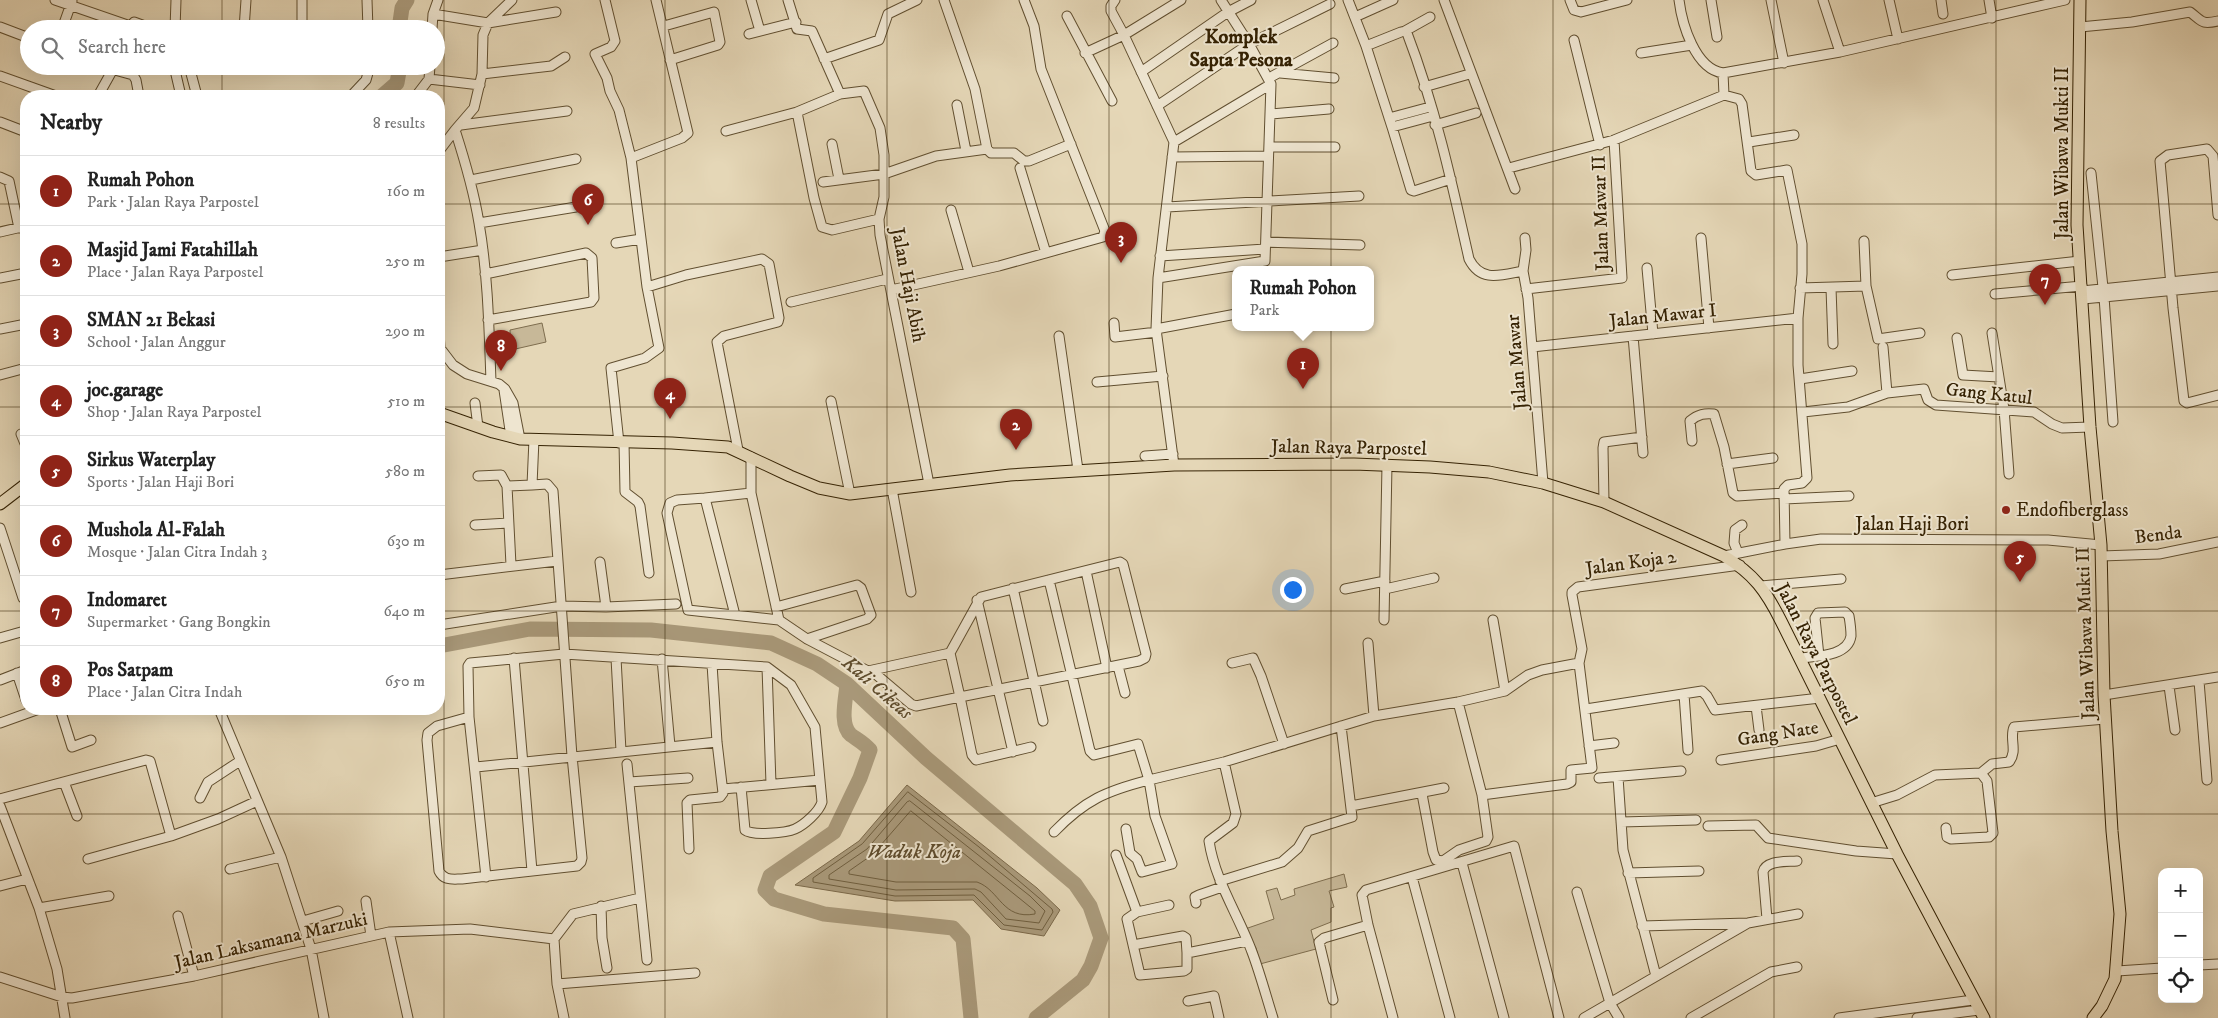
<!DOCTYPE html>
<meta charset="utf-8">
<style>
body{margin:0;font-family:"IM FELL DW Pica",serif;background:#f2f2f2;color:#222}
.controls{position:absolute;right:15px;bottom:15px;display:grid;overflow:hidden;border-radius:10px;box-shadow:0 5px 20px #0002}
.controls button{width:45px;height:45px;display:grid;place-items:center;padding:0;border:0;border-bottom:1px solid #e0e0e0;background:#fff;color:#222;font:25px sans-serif}
.you{position:absolute;left:1292px;top:589px;width:18px;height:18px;margin:-12px;border:4px solid #fff;border-radius:50%;background:#1a73e8;box-shadow:0 0 0 8px #1a73e833}
.badge{display:grid;place-items:center;width:32px;height:32px;border-radius:50%;background:#8f2418;color:#fff;font-size:16px;font-weight:700}
.pin{position:absolute;translate:-50% -41px;filter:drop-shadow(0 1px 2px #0008)}
.pin::after{content:'';position:absolute;top:26px;width:18px;height:15px;background:inherit;clip-path:polygon(0 0,100% 0,50% 100%)}
.popup{position:absolute;left:1232px;top:266px;width:142px;height:65px;box-sizing:border-box;display:grid;place-content:center;border-radius:10px;background:#fff;filter:drop-shadow(0 1px 4px #0005);font-size:16px;white-space:nowrap;color:#767676}
.popup b{font-size:19px;color:#222}
.popup::after{content:'';position:absolute;left:50%;top:100%;margin-left:-10px;border:10px solid transparent;border-top-color:#fff}
.list{margin:0;padding:0;list-style:none}
h2{display:flex;justify-content:space-between;align-items:center;height:65px;margin:0;padding:0 20px;font-size:21px}
h2 small{font-size:16px;font-weight:400;color:#767676}
.list li{display:grid;grid-template-columns:32px 1fr auto;gap:15px;align-items:center;box-sizing:border-box;height:70px;padding:0 20px;border-top:1px solid #e0e0e0}
.list b{display:block;font-size:19px;white-space:nowrap}
.list p{margin:0;font-size:16px;white-space:nowrap;color:#767676}
.list em{font-size:16px;font-style:normal;color:#767676}
.icon{flex:none;width:28px;height:28px;fill:none;stroke:currentColor;stroke-width:2;stroke-linecap:round;stroke-linejoin:round}
.map{position:relative;flex:none;width:2218px;height:1018px;overflow:hidden}
.search{position:absolute;background:#fff;box-shadow:0 5px 20px #0002;left:20px;top:20px;width:425px;height:55px;display:flex;align-items:center;gap:12px;box-sizing:border-box;padding:0 18px;border-radius:28px;color:#767676;font-size:19px}
.panel{position:absolute;background:#fff;box-shadow:0 5px 20px #0002;left:20px;top:90px;width:425px;height:625px;border-radius:20px}
.map>svg:first-child{display:block}
</style>
<div class="map">
<svg width="2218" height="1018" viewBox="0 0 2218 1018">
<rect width="100%" height="100%" fill="#e5d7b7"/>
<filter id="stains"><feTurbulence type="fractalNoise" baseFrequency=".004" numOctaves="4"/><feColorMatrix values="0 0 0 0 .2 0 0 0 0 .09 0 0 0 0 .02 0 0 0 .5 -.17"/></filter>
<radialGradient id="worn" r=".72"><stop offset=".6" stop-color="#630" stop-opacity="0"/><stop offset="1" stop-color="#630" stop-opacity=".3"/></radialGradient>
<path fill="#c7b898" stroke="#7e6d4e" d="M542 323 546 342 511 350 510 330Z
M1344 874 1347 887 1329 891 1334 907 1331 908V922L1311 930 1316 949 1260 964 1256 948 1245 929 1274 919 1266 891 1277 888 1281 900 1295 895 1294 889Z"/>
<path fill="#a9997a" stroke="#7b694a" d="M907 785 1037 888 1060 910 1044 936 1001 929 973 900 895 901 795 885 859 841Z"/>
<g fill="none" stroke-linecap="round" stroke-linejoin="round">
<path stroke="#6f5e3e" stroke-width="1" d="M908 792 979 847 1052 909 1053 912 1042 930 1004 925 974 895 895 896 813 882V878L862 844Z
M910 801 1030 896 1045 911 1039 923 1006 919 981 892 975 889 896 890 829 879V875L867 849 907 802Z
M911 811 1024 902 1035 911V914C1002 920 1000 890 977 882H896L849 874V871L872 855Z"/>
<path stroke="#a9997a" stroke-width="15" d="M399 29 402 8 407 0
M382 96 397 83 400 66
M439 646 530 629 651 630 771 643 817 664 847 684 926 758 1075 884 1090 906 1101 938 1091 966 1083 980 1036 1018
M847 684C846 698 839 725 851 735 858 740 864 743 870 750L860 778 834 832 770 876 765 890 774 899 824 914 953 928 963 939 971 1018"/>
<g stroke="#614f30" stroke-width="11">
<path id="minor" d="M55 0 139 29
M302 0V29
M367 0 368 29
M605 0 615 41 611 47 595 54 607 78 610 91 619 110 631 158 647 287 659 348 645 358 611 368 619 443
M751 0 760 31
M788 0 797 29 812 31 840 94 864 91 880 128 884 155V197L879 219 880 235 929 484
M944 0 975 89 987 149
M1115 0 1111 6V11L1124 35 1174 142 1158 278 1156 329 1174 465
M1348 0 1366 46 1392 127 1433 116
M1444 0 1515 189
M1570 0 1574 10 1581 12 1627 0
M1679 0C1682 24 1695 69 1723 73L1840 52 2065 0
M1711 0 1717 37
M1771 0 1784 63
M1823 0 1840 52
M1889 0 1898 39
M1941 0 1943 14
M1989 0 1992 18
M433 14 488 23 556 12
M1067 16 1112 101
M1355 17 1393 0
M134 22 153 29
M664 26 714 12 720 42 718 45 670 60
M0 27 29 38
M2080 27 2132 22 2190 12C2202 21 2201 25 2218 21
M62 29 72 1
M175 29 176 0
M244 29 246 0
M432 29 433 14 438 0
M1405 31 1430 17
M749 34 796 22
M1574 40 1600 145
M1366 46 1401 32 1405 31 1407 33C1435 106 1452 183 1469 259 1481 283 1501 275 1523 271
M1085 53 1124 35 1181 0
M1641 53 1692 45
M824 59 879 40 888 14 917 0
M100 66 133 75 136 80 139 96
M174 66 181 96
M189 66 197 96
M353 66 370 68
M1141 72 1228 12 1251 0
M1280 73 1334 78
M1723 73 1724 95
M482 74 551 66 565 57
M0 76 56 96
M1269 78 1333 43
M429 79 480 85
M1424 87 1466 75
M840 94 797 112 814 198 822 227 832 230 879 219
M98 96 112 71
M351 96 366 80 370 66
M416 96 429 79 430 66
M957 105 966 151
M1157 106 1249 44 1330 4
M1271 114 1329 109
M1389 118 1430 107
M0 122 26 132
M461 125 567 111
M1435 125 1476 113
M1392 127 1411 190 1414 191 1451 179
M726 131 797 112
M1174 142 1271 84
M1749 142 1794 135
M832 144 839 179
M1269 147H1335
M439 151 455 130
M1172 157 1268 156
M631 158 682 138 688 133 656 0
M1020 168 1046 253
M1509 168 1614 140 1724 95 1739 99 1742 104 1751 171 1756 175 1787 170 1802 244V274L1798 318V365L1807 478 1802 483 1788 485 1784 489 1785 544
M2091 173 2104 297 2113 422
M0 177 9 181 19 228
M471 180 576 159
M823 182 884 174 936 156 987 149 991 153H1014L1024 161H1029L1071 144
M1167 207 1359 196
M951 210 969 272
M2218 215 2213 156 2207 149 2168 155 2160 161 2173 308 2184 401 2187 403 2218 395
M479 223 576 207
M0 232 26 226
M1525 238 1526 250 1523 271 1528 298 1543 483
M1701 238 1709 328
M1266 242 1360 245
M616 243 641 239
M1160 256 1265 249
M439 257 483 250
M1647 268 1653 334
M485 274 586 253 592 258 594 298 591 302 488 320
M1952 275 2080 261
M0 278 26 273
M1158 278 1265 261 1271 84 1249 44 1221 0
M1866 286 1878 339 1920 333
M647 287 686 275 762 259 769 264 779 318 778 322 724 336 717 342 738 450
M1800 288 1866 286 1864 241
M1831 288 1833 344
M1526 289 1622 278 1614 140
M891 290 999 266 1103 237 1105 231 1041 69 1034 26 1024 0
M2082 291 2218 277
M1995 294 2082 286
M2083 299 2218 286
M791 302 887 279
M1114 323 1115 337 1157 332
M0 329 26 324
M1156 329 1236 314
M439 332 440 348 453 365 467 374 499 384 505 389 513 403 520 439
M1992 333 2004 409 2009 474
M1059 336 1078 470
M1633 336 1643 453
M1957 338 1963 375 1999 377
M1532 347 1798 318
M1883 347 1887 393
M0 375 26 368
M1800 379 1852 371
M491 381C489 329 488 275 479 223 474 192 465 161 455 130L474 108 482 74 483 35 488 23 512 0
M1097 382 1163 376
M504 390 511 437
M831 401 850 494
M475 403 478 427
M1803 412 1848 407 1887 393 1924 389 1928 400 1936 405 2034 412 2052 424 2062 428 2090 427
M21 434 26 446
M1692 441 1690 421C1698 414 1705 413 1714 414L1724 447 1733 493 1737 496 1784 493
M624 442 625 492 638 502 640 506 649 573
M1145 456 1173 454
M751 457V493L779 620 807 639 868 671 950 653 981 597 1120 562 1123 564 1146 654 1145 658 1139 661 960 697 972 755 976 760 1031 747
M1727 464 1773 458
M478 476 501 475 507 486
M892 489 911 592
M705 498 677 500 670 503 667 513 688 610 779 620
M1784 499 1849 496
M1604 502 1603 448 1604 442 1642 437
M475 525 508 523
M0 528 23 598
M1738 553 1734 543 1735 530 1742 525
M1724 556 1785 544 1821 539 2048 540 2101 545
M2101 556 2159 554 2218 542
M600 562 606 607 676 604
M511 565 507 486 532 485 534 439
M1086 571 1107 668
M439 575 557 561
M1049 580 1090 751 1094 755 1138 744 1149 780 1224 762 1374 716 1458 702 1505 691 1528 675 1542 670 1579 663
M1761 586 1841 579
M1013 588 1043 721
M1345 589 1385 581
M1385 589 1434 578
M977 600 1013 752
M776 607 857 585 861 588 871 615 867 619 807 639
M735 615 705 498 751 493
M1384 620 1387 465
M1493 620 1505 691
M439 625 562 606 606 607
M0 638 21 632
M1368 643 1374 716
M514 658 532 871
M616 658 621 751
M1800 658C1815 656 1848 657 1851 636 1851 629 1850 622 1849 616L1845 612 1818 613 1815 618 1819 656
M662 659 670 746
M1232 663 1253 658 1261 676 1284 744
M1118 666 1125 693
M767 667 771 784
M872 671 911 704 916 706 960 697 950 653
M17 673 26 700
M0 680 26 670
M2199 681 2207 780
M2169 686 2175 730
M1684 694 1688 750
M2104 695 2218 677
M1756 706 1759 730
M60 709 72 747 91 740
M219 709 281 857 311 949 324 1018
M1586 709 1702 691 1707 696 1715 710 1820 698
M469 717 437 726 428 733 427 740 439 871C444 881 452 879 462 879L577 866 581 862 582 858 572 756 553 491 547 484 532 485
M0 723 39 709
M1589 746 1614 743
M1721 760 1816 746 1840 739
M1224 762 1236 814 1233 823 1209 841C1215 881 1238 914 1252 952 1260 973 1266 996 1273 1018
M627 764 647 960
M476 767 717 742
M1618 777 1623 850 1656 976
M1599 778 1681 771
M64 782 77 816
M629 782 688 778
M723 789 820 780
M1422 794 1433 852 1436 860 1443 861 1459 850 1486 841 1488 837 1482 795 1458 702
M1482 795 1567 784 1571 782V770L1592 768 1579 663 1582 649 1572 595V592L1578 587 1740 565
M200 798 208 782 240 761
M0 799 146 760 150 761 171 836 218 819 257 801
M1871 803 1897 795 1935 775 1981 773 1992 764 2009 762C2018 751 2009 738 2014 727L2105 719
M0 806 39 908 57 969 65 1018
M1351 806 1444 788
M1621 822 1696 820
M1708 826 1756 825 1768 838 1856 851 1897 854
M1946 828 1947 837 1951 839 1989 837 1993 833 1987 781 1981 773
M1054 832C1085 800 1106 791 1149 780L1155 816 1172 864 1142 872 1137 859 1130 853 1126 829
M689 849 687 803 690 800 720 797 723 793 717 742 712 664
M1116 855 1137 912
M88 859 171 836
M1462 863 1504 1018
M230 869 281 857
M1628 873 1699 871
M486 877 469 717 468 666 470 663 564 654 767 667 791 685 815 727 822 802C819 812 804 825 795 829 786 833 752 836 745 830L741 787
M1412 877 1450 1018
M1220 881 1282 862 1298 848 1308 831 1352 817 1341 726
M0 886 27 879
M1577 892 1610 1003 1619 1018
M366 901 371 936
M1196 903 1195 897 1199 895 1222 887
M1169 905 1137 912 1127 919 1140 975 1184 971 1187 969V953L1247 941
M601 906 602 938 607 968
M39 908 109 896
M178 916 194 976
M1767 919 1763 872C1766 860 1786 862 1797 861
M303 921 338 911
M1642 926 1748 923 1798 914
M389 932 408 1018
M1133 945 1183 936 1186 938 1187 953
M2199 965 2218 964
M2117 971 2162 968
M0 977 62 997 72 998 194 976 389 932 470 929 554 939
M557 984 695 973
M1333 1000 1319 942 1324 938 1368 925
M1188 1001 1214 996 1219 1018
M564 1018 557 984 554 939 573 914 640 898
M1393 1018 1368 925 1362 895 1366 890 1514 846 1559 1018
M1584 1018 1748 923
M1691 1018 1771 972 1797 967
M1839 1018 1973 1000
M1917 1018 1979 1010"/>
</g>
<g stroke="#352203" stroke-width="13">
<path id="major" d="M2080 0 2077 225 2090 427 2101 545 2104 695 2112 831 2120 914 2115 979 2102 1006 2093 1018
M439 413 493 432 520 439 672 443 728 447 790 476 819 488 850 494 1010 475 1174 465 1354 464 1430 467 1489 472 1543 483 1604 502 1724 556C1754 574 1766 591 1781 621L1897 854 1984 1018
M0 504 26 484"/>
</g>
<use href="#minor" stroke="#eee5d0" stroke-width="9"/>
<use href="#major" stroke="#e5d7b7" stroke-width="11"/>
</g>
<path fill="none" stroke="#352203" stroke-width="1" stroke-opacity="0.55" d="M222 0V29M444 0V1018M665 0V1018M887 0V1018M1109 0V1018M1331 0V1018M1553 0V1018M1774 0V1018M1996 0V1018M222 66V96M0 204H26M439 204H2218M0 407H26M439 407H2218M0 611H26M439 611H2218M222 709V1018M0 814H2218"/>
<circle fill="#8f2418" stroke="#eee5d0" stroke-width="2" cx="2006" cy="510" r="5"/>
<g text-anchor="middle" dominant-baseline="central" stroke-width="4" stroke-linejoin="round" paint-order="stroke">
<g font-size="19" fill="#352203" stroke="#eee5d0">
<text transform="translate(2062 153) rotate(-90)">Jalan Wibawa Mukti II</text>
<text transform="translate(1601 213) rotate(-92)">Jalan Mawar II</text>
<text transform="translate(908 285) rotate(79)">Jalan Haji Abih</text>
<text transform="translate(1663 316) rotate(-6)">Jalan Mawar I</text>
<text transform="translate(1517 362) rotate(-95)">Jalan Mawar</text>
<text transform="translate(1989 394) rotate(6)">Gang Katul</text>
<text transform="translate(1349 448) rotate(1)">Jalan Raya Parpostel</text>
<text x="1912" y="524">Jalan Haji Bori</text>
<text transform="translate(2158 535) rotate(-7)">Benda</text>
<text transform="translate(1631 563) rotate(-8)">Jalan Koja 2</text>
<text transform="translate(2086 633) rotate(-92)">Jalan Wibawa Mukti II</text>
<text transform="translate(1816 654) rotate(63)">Jalan Raya Parpostel</text>
<text transform="translate(1778 734) rotate(-9)">Gang Nate</text>
<text transform="translate(271 941) rotate(-13)">Jalan Laksamana Marzuki</text>
</g>
<g font-size="19" fill="#352203" stroke="#eee5d0" text-anchor="start">
<text x="2016" y="510">Endofiberglass</text>
</g>
<g font-size="20" font-weight="bold" fill="#352203" stroke="#eee5d0">
<text x="1241" y="37">Komplek<tspan x="1241" dy="23">Sapta Pesona</tspan></text>
</g>
<g font-size="20" font-style="italic" fill="#5e4c2d" stroke="#eee5d0">
<text transform="translate(877 688) rotate(41)">Kali Cikeas</text>
<text x="914" y="852">Waduk Koja</text>
</g>
</g>
<rect width="100%" height="100%" filter="url(#stains)"/>
<rect width="100%" height="100%" fill="url(#worn)"/>
</svg>
<div class="controls">
<button>+</button>
<button>−</button>
<button><svg class="icon" aria-label="locate" viewBox="0 0 24 24"><circle cx="12" cy="12" r="6"/><path d="M12 2v4M12 18v4M2 12h4M18 12h4"/></svg></button>
</div>
<div class="you"></div>
<div class="pin badge" style="left:1303px;top:389px">1</div>
<div class="popup"><b>Rumah Pohon</b>Park</div>
<div class="pin badge" style="left:1016px;top:450px">2</div>
<div class="pin badge" style="left:1121px;top:263px">3</div>
<div class="pin badge" style="left:670px;top:419px">4</div>
<div class="pin badge" style="left:2020px;top:582px">5</div>
<div class="pin badge" style="left:588px;top:225px">6</div>
<div class="pin badge" style="left:2045px;top:305px">7</div>
<div class="pin badge" style="left:501px;top:371px">8</div>
<div class="search"><svg class="icon" aria-label="search" viewBox="0 0 24 24"><circle cx="10" cy="10" r="6"/><path d="M15 15l6 6"/></svg>Search here</div>
<section class="panel">
<h2>Nearby<small>8 results</small></h2>
<ul class="list">
<li><span class="badge">1</span><div><b>Rumah Pohon</b><p>Park · Jalan Raya Parpostel</p></div><em>160 m</em></li>
<li><span class="badge">2</span><div><b>Masjid Jami Fatahillah</b><p>Place · Jalan Raya Parpostel</p></div><em>250 m</em></li>
<li><span class="badge">3</span><div><b>SMAN 21 Bekasi</b><p>School · Jalan Anggur</p></div><em>290 m</em></li>
<li><span class="badge">4</span><div><b>joc.garage</b><p>Shop · Jalan Raya Parpostel</p></div><em>510 m</em></li>
<li><span class="badge">5</span><div><b>Sirkus Waterplay</b><p>Sports · Jalan Haji Bori</p></div><em>580 m</em></li>
<li><span class="badge">6</span><div><b>Mushola Al-Falah</b><p>Mosque · Jalan Citra Indah 3</p></div><em>630 m</em></li>
<li><span class="badge">7</span><div><b>Indomaret</b><p>Supermarket · Gang Bongkin</p></div><em>640 m</em></li>
<li><span class="badge">8</span><div><b>Pos Satpam</b><p>Place · Jalan Citra Indah</p></div><em>650 m</em></li>
</ul>
</section>
</div>
